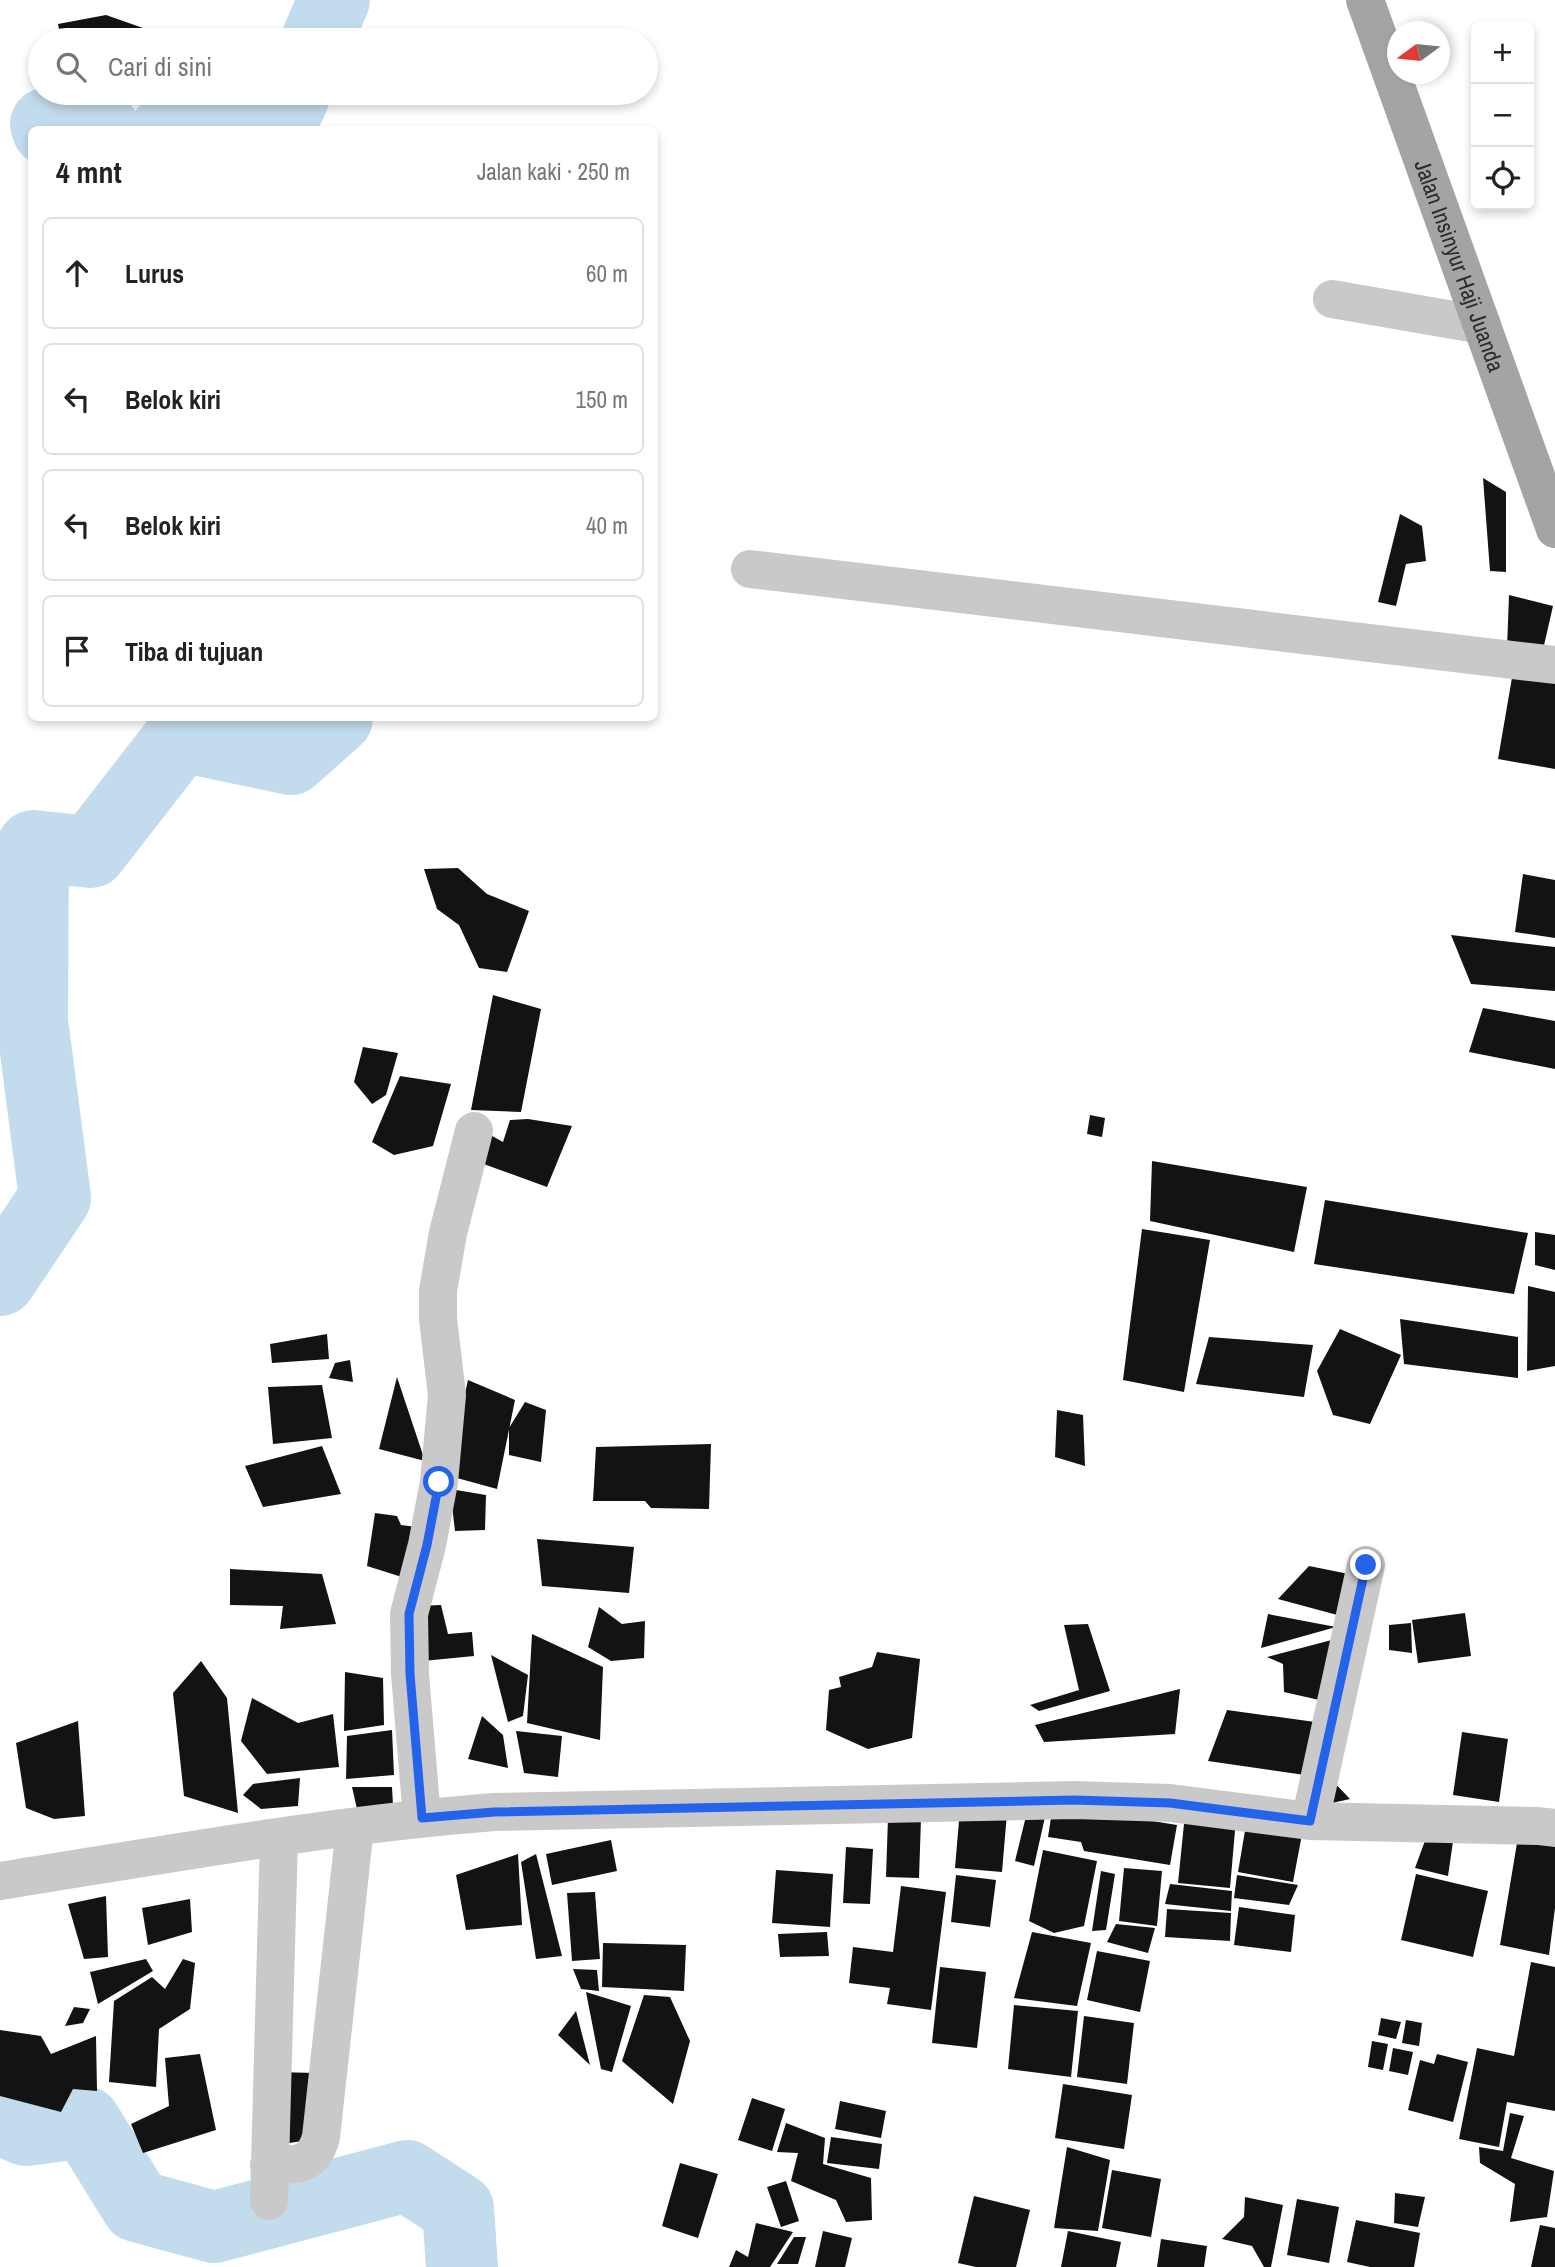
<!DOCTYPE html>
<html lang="id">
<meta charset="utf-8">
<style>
body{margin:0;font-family:"Archivo Narrow",sans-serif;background:#f6f6f6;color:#222}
.controls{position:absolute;right:21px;top:21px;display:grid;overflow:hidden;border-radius:10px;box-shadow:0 4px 10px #0003}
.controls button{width:63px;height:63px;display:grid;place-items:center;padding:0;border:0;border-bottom:2px solid #e0e0e0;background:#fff;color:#222;font:35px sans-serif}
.compass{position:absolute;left:1387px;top:21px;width:63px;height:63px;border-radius:50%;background:#fff;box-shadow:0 4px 10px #0003;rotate:255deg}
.stop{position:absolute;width:21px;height:21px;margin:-16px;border:5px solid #2563eb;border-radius:50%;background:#fff}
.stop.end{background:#2563eb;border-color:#fff;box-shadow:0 2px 7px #0008}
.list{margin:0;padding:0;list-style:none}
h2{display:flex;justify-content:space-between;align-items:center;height:91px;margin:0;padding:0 28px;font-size:30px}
h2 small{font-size:23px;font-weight:400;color:#767676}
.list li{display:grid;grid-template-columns:46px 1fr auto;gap:21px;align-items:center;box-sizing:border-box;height:112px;margin:0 14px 14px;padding:0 14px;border:2px solid #e0e0e0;border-radius:10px}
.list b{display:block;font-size:26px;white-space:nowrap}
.list em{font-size:23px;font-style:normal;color:#767676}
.icon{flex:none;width:38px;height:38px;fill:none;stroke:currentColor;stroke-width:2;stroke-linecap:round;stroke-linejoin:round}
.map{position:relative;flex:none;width:1555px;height:2267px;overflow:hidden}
.search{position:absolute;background:#fff;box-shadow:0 4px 10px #0003;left:28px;top:28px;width:630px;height:77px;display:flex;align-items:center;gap:18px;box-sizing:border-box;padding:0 24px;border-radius:38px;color:#767676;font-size:26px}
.panel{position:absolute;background:#fff;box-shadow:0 4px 10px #0003;left:28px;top:126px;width:630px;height:595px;border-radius:10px}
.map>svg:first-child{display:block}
</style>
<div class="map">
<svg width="1555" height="2267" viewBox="0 0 1555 2267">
<rect width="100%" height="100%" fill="#fff"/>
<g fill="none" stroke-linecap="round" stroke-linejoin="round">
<path stroke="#c2dced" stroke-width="72" d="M317 40 334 0
M48 130 46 124 105 130
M166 130 290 105 295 93
M0 1280 55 1198 32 1021 33 846 91 852 181 736 291 759 337 718
M0 2119 26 2130 85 2122 137 2206 214 2227 407 2176 458 2209 462 2267"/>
</g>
<path fill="#131313" d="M106 15 163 35 164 40H61L58 24Z
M1483 478 1506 492V572L1490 571Z
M1400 514 1422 526 1426 561 1406 564 1396 606 1378 602Z
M1509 595 1553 606 1542 654 1507 649Z
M1514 666 1555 682V769L1498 759Z
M458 868 487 894 529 911 507 972 479 968 459 925 437 909 424 869Z
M1523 874 1555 880V938L1515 932Z
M1451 935 1555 947V991L1471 984Z
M493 995 541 1009 521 1112 471 1110Z
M1483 1008 1555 1021V1069L1469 1052Z
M363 1047 398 1053 386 1095 372 1104 354 1082Z
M400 1076 451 1084 433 1146 394 1155 372 1142Z
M1090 1115 1105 1118 1102 1137 1087 1134Z
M528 1119 572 1126 547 1187 478 1162 485 1132 503 1142 510 1120Z
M1152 1161 1307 1187 1294 1252 1150 1221Z
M1325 1200 1528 1233 1514 1294 1314 1264Z
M1142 1229 1210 1240 1184 1392 1123 1380Z
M1535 1232 1555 1235V1270L1535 1265Z
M1528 1286 1555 1292V1366L1527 1371Z
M1400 1319 1518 1337V1378L1404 1364Z
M1340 1329 1401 1355 1370 1424 1333 1415 1317 1371Z
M327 1334 329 1359 272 1363 270 1344Z
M1209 1337 1313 1345 1304 1397 1196 1384Z
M350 1360 353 1382 329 1378 335 1363Z
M397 1377 425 1461 379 1449Z
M468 1380 515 1400 497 1489 446 1475Z
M322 1385 332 1438 273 1444 268 1387Z
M525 1402 546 1410 541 1462 509 1455V1428Z
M1057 1410 1083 1415 1085 1466 1055 1457Z
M711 1444 709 1509 651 1508 645 1501H593L596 1447Z
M322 1446 341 1494 263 1507 245 1466Z
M450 1489 486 1495 485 1530 455 1531Z
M375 1513 397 1516 401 1525 424 1528 405 1578 367 1566Z
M537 1539 634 1547 629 1593 542 1586Z
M1309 1566 1354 1575 1341 1616 1278 1599Z
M230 1569 322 1574 336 1624 280 1629 283 1606 230 1605Z
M441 1605 448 1634 472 1632 474 1656 423 1661 418 1606Z
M599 1607 622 1624 645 1621 644 1658 611 1661 588 1647Z
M1465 1613 1471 1656 1418 1663 1412 1620Z
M1268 1614 1336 1627 1261 1648Z
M1411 1623 1412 1653 1389 1650V1625Z
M1088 1624 1110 1691 1039 1711 1030 1705 1079 1690 1064 1625Z
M532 1634 603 1667 600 1740 527 1723Z
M1343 1637 1328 1702 1284 1692 1283 1664 1267 1657Z
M877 1652 920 1659 912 1738 868 1749 826 1730 829 1690 841 1687 839 1677 872 1667Z
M491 1655 528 1675 523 1716 508 1722Z
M201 1661 227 1698 238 1813 184 1796 173 1693Z
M345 1672 383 1678 384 1725 344 1731Z
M1180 1689 1175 1734 1044 1742 1035 1725Z
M252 1698 298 1723 333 1714 339 1767 267 1774 241 1741Z
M1227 1710 1315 1722 1305 1775 1208 1761Z
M482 1716 503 1735 508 1768 468 1759Z
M78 1721 85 1816 54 1819 26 1808 16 1743Z
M392 1730 394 1775 346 1779 347 1736Z
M516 1731 562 1736 558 1777 524 1773Z
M1462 1732 1508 1739 1499 1802 1453 1795Z
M1327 1775 1350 1799 1319 1806Z
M300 1778 298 1806 261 1809 243 1795 253 1784Z
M352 1787H392L393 1805 357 1809Z
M1053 1805 1177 1825 1170 1865 1084 1851 1081 1842 1048 1837Z
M1028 1808H1047L1034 1866 1015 1861Z
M960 1809 1007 1813 1002 1872 955 1868Z
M1185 1814 1236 1819 1230 1888 1178 1883Z
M888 1818 921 1819 919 1878 886 1877Z
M1247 1819 1303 1829 1293 1882 1238 1872Z
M1430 1827 1455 1828 1448 1876 1415 1868Z
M1518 1837 1555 1845V1908L1549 1955 1500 1945Z
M611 1840 617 1871 552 1885 546 1854Z
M846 1847 873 1849 870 1904 843 1903Z
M1043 1850 1097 1861 1084 1926 1054 1933 1029 1921Z
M518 1854 522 1925 466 1930 456 1875Z
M536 1854 562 1956 536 1959 521 1862Z
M1124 1868 1162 1871 1157 1926 1119 1921Z
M776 1870 833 1874 830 1927 772 1923Z
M1101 1871 1115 1874 1106 1930 1092 1931Z
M1416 1874 1488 1891 1473 1957 1401 1940Z
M956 1875 996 1880 990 1927 951 1922Z
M1237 1875 1298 1885 1289 1905 1234 1898Z
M1170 1884 1232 1891 1231 1911 1165 1904Z
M901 1886 946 1892 931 2010 887 2004 890 1988 849 1983 853 1947 893 1952Z
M595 1892 600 1959 572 1961 567 1893Z
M106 1896 108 1957 84 1959 68 1904Z
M190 1899 192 1932 148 1945 142 1908Z
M1239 1907 1295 1915 1291 1952 1234 1945Z
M1167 1909 1231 1913 1230 1941 1165 1937Z
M1116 1924 1155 1928 1148 1953 1107 1942Z
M827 1932 829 1956 780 1957 778 1934Z
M1032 1932 1091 1943 1077 2006 1014 1998Z
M603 1943 686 1945 684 1991 602 1987Z
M1097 1951 1150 1961 1140 2012 1087 2000Z
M146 1959 153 1971 98 2004 90 1972Z
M183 1959 195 1963 190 2009 159 2029 156 2087 109 2082 114 2001 152 1977 165 1989Z
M1531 1962 1555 1967V2111L1507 2102 1499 2147 1459 2139 1477 2048 1514 2056Z
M940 1967 986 1972 977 2048 932 2043Z
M573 1969 597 1970 599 1991 581 1989Z
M586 1992 631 2006 612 2072 601 2069Z
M644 1995 670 1997 690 2041 673 2104 622 2061Z
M1014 2005 1078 2011 1071 2077 1008 2069Z
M74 2007 90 2009 83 2023 65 2026Z
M576 2011 590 2065 558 2035Z
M1084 2016 1134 2023 1127 2084 1077 2077Z
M1381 2018 1401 2022 1396 2039 1378 2035Z
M1406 2020 1422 2023 1419 2046 1402 2043Z
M0 2030 41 2036 51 2054 96 2036 97 2091 73 2089 61 2112 0 2096Z
M1372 2041 1388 2044 1383 2070 1368 2067Z
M1393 2048 1413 2052 1408 2075 1389 2071Z
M200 2054 216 2130 143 2153 131 2124 169 2106 165 2058Z
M1437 2054 1468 2062 1453 2122 1408 2110 1420 2060 1434 2064Z
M275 2072 316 2073 309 2140 276 2145Z
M1063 2084 1132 2095 1124 2149 1055 2138Z
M752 2098 785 2109 772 2151 738 2140Z
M840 2101 886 2111 881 2138 835 2129Z
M1510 2113 1524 2116 1511 2158 1554 2171 1547 2217 1510 2222 1515 2184 1480 2163 1479 2147 1503 2151Z
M786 2123 825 2138 823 2164 871 2178 872 2220 846 2222 836 2200 791 2181 798 2153 777 2152Z
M831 2137 882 2144 879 2169 827 2163Z
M1067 2147 1110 2160 1098 2231 1054 2228Z
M680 2163 718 2174 698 2238 662 2226Z
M1112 2170 1161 2179 1151 2237 1102 2228Z
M786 2181 799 2221 781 2227 767 2187Z
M1395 2193 1425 2197 1418 2227 1394 2223Z
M974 2196 1030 2210 1016 2267H976L958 2263Z
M1245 2197 1283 2205 1271 2267H1264L1252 2246 1222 2239 1244 2217Z
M1297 2199 1339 2207 1329 2263 1287 2255Z
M1356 2220 1420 2233 1414 2267H1370L1347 2262Z
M756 2223 793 2232 770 2267H729L736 2250 748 2257Z
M1540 2225 1555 2228V2267H1531Z
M823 2231 852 2238 845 2267H815Z
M1068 2231 1121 2242 1116 2267H1061Z
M794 2237H806L798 2264H777Z
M1161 2239 1207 2246 1204 2267H1157Z"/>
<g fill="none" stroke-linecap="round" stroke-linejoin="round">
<path stroke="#c9c9c9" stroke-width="38" d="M1332 299 1482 325
M750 569 1555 665
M422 1818 410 1674 409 1614 427 1545 439 1482 447 1395 438 1319V1291L448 1233 474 1131
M1310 1821 1366 1565
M0 1881C164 1855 328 1825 494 1812L1074 1800 1170 1803 1310 1821 1538 1826 1555 1828
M269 2165C296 2165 313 2167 321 2137L355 1827
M269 2201 279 1838"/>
<path stroke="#a4a4a4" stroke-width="38" id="s1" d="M1365 0 1555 529"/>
</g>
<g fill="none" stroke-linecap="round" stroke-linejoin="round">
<path stroke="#2563eb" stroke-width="9" d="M439 1482 427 1545 409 1614 410 1674 422 1818 494 1812 1074 1800 1170 1803 1310 1821 1366 1565"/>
</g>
<g text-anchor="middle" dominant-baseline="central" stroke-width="7" stroke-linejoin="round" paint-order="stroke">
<g font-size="23" fill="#2c2c2c" stroke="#fff">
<text stroke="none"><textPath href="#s1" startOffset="282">Jalan Insinyur Haji Juanda</textPath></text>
</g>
</g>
</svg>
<div class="controls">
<button>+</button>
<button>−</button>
<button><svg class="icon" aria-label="locate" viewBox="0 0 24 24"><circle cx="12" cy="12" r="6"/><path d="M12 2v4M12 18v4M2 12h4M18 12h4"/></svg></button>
</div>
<svg class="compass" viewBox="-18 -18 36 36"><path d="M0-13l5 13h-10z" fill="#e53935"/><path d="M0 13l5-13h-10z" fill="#767676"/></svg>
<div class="stop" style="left:439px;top:1482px"></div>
<div class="stop end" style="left:1366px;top:1565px"></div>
<div class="search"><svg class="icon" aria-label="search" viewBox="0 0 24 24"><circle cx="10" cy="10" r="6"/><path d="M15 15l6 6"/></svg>Cari di sini</div>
<section class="panel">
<h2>4 mnt<small>Jalan kaki · 250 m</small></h2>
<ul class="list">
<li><svg class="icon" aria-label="ahead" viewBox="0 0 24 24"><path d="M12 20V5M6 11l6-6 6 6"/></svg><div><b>Lurus</b></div><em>60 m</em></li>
<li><svg class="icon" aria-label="left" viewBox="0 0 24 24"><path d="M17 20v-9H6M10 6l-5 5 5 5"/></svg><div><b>Belok kiri</b></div><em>150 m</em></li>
<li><svg class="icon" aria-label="left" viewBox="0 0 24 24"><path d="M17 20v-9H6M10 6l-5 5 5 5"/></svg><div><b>Belok kiri</b></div><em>40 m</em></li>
<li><svg class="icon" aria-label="arrive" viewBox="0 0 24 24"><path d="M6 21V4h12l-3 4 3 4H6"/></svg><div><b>Tiba di tujuan</b></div></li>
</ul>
</section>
</div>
